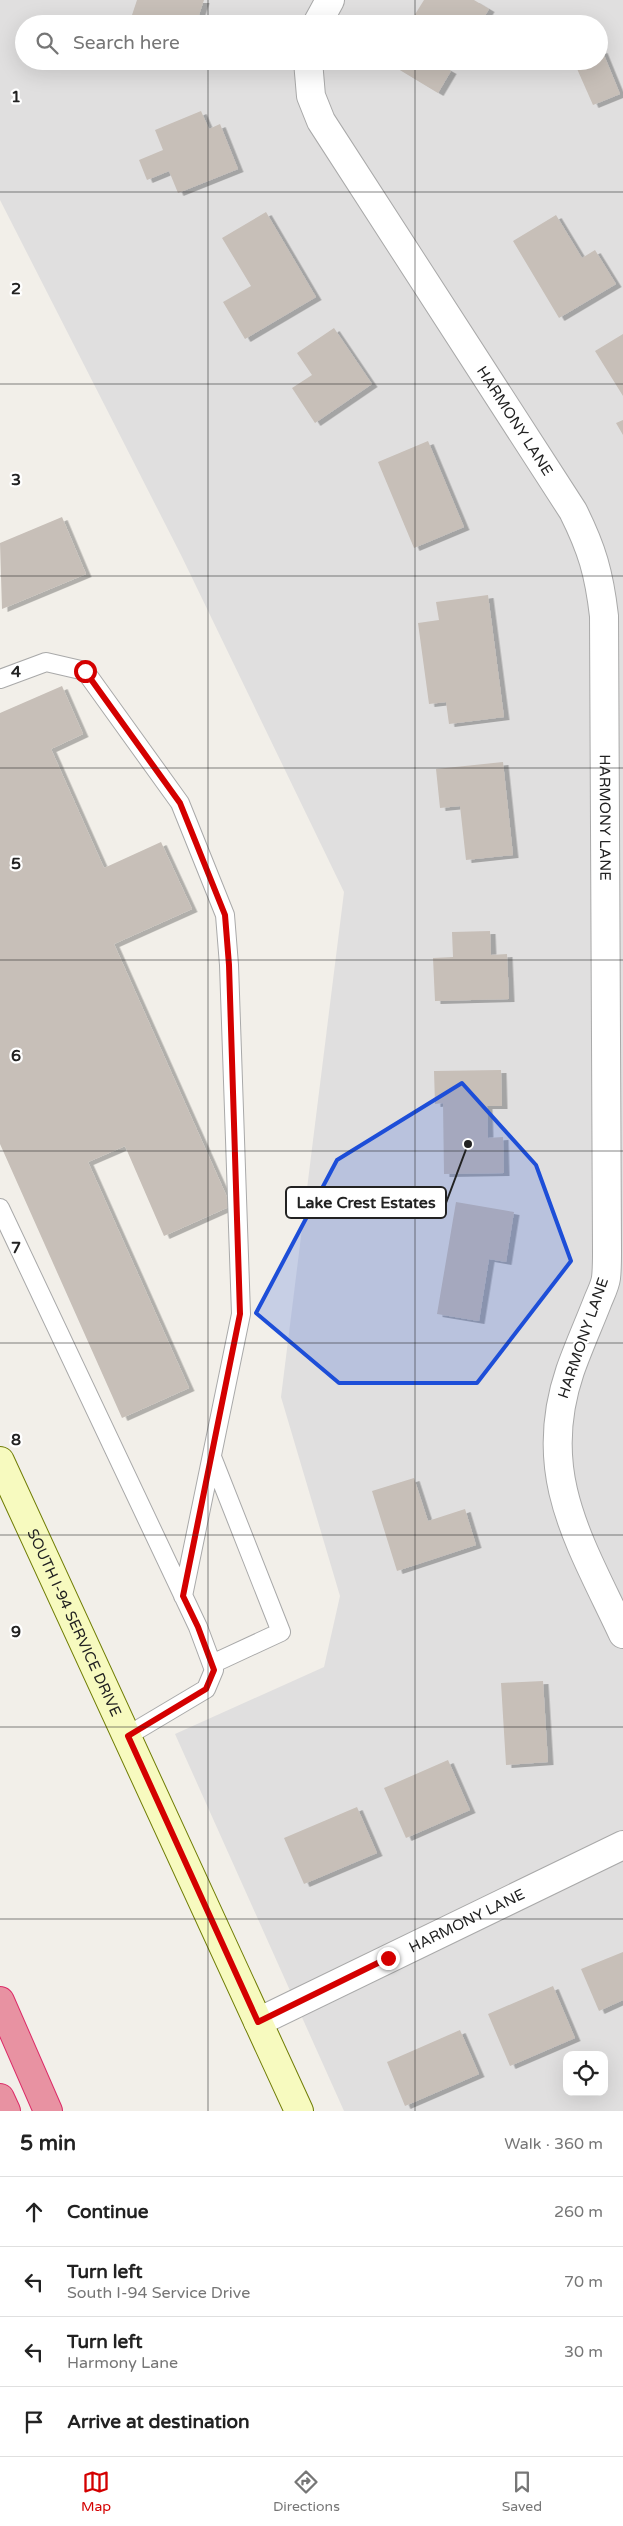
<!DOCTYPE html>
<meta charset="utf-8">
<style>
body{margin:0;font-family:"Varela Round",sans-serif;background:#f2f2f2;color:#222}
.controls{position:absolute;right:15px;bottom:15px;display:grid;overflow:hidden;border-radius:10px;box-shadow:0 5px 20px #0002}
.controls button{width:45px;height:45px;display:grid;place-items:center;padding:0;border:0;border-bottom:1px solid #e0e0e0;background:#fff;color:#222;font:25px sans-serif}
.stop{position:absolute;width:15px;height:15px;margin:-11px;border:4px solid #d40000;border-radius:50%;background:#fff}
.stop.end{background:#d40000;border-color:#fff;box-shadow:0 1px 5px #0008}
.list{margin:0;padding:0;list-style:none}
h2{display:flex;justify-content:space-between;align-items:center;height:65px;margin:0;padding:0 20px;font-size:21px}
h2 small{font-size:16px;font-weight:400;color:#767676}
.list li{display:grid;grid-template-columns:32px 1fr auto;gap:15px;align-items:center;box-sizing:border-box;height:70px;padding:0 20px;border-top:1px solid #e0e0e0}
.list b{display:block;font-size:19px;white-space:nowrap}
.list p{margin:0;font-size:16px;white-space:nowrap;color:#767676}
.list em{font-size:16px;font-style:normal;color:#767676}
.icon{flex:none;width:28px;height:28px;fill:none;stroke:currentColor;stroke-width:2;stroke-linecap:round;stroke-linejoin:round}
.map{position:relative;flex:none;width:623px;height:2111px;overflow:hidden}
.search{position:absolute;background:#fff;box-shadow:0 5px 20px #0002;left:15px;right:15px;top:15px;height:55px;display:flex;align-items:center;gap:12px;box-sizing:border-box;padding:0 18px;border-radius:28px;color:#767676;font-size:19px}
.sheet{height:345px;background:#fff}
nav{display:flex;justify-content:space-around;align-items:center;box-sizing:border-box;height:70px;border-top:1px solid #e0e0e0;background:#fff;font-size:14px;color:#767676}
nav a{display:grid;justify-items:center;gap:2px}
nav .on{color:#d40000}
.map>svg:first-child{display:block}
</style>
<div class="map">
<svg width="623" height="2111" viewBox="0 0 623 2111">
<defs>
<filter id="shadow"><feDropShadow dx="5.5" dy="3" stdDeviation="0" flood-color="#0004"/></filter>
</defs>
<rect width="100%" height="100%" fill="#f2efe9"/>
<path fill="#e0dfdf" fill-rule="evenodd" d="M0 0H623V2111H344L175 1734 324 1667 340 1596 281 1397 344 892 181 555 0 200ZM24 24H599V61H24ZM567 2055H604V2092H567Z"/>
<path fill="#c7bfb8" filter="url(#shadow)" d="M137 0H204L196 24H129Z
M424 0H474L489 9 480 24H409Z
M602 50 620 94 593 105 574 62 599 61V51Z
M385 61H447L444 67 451 71 438 93Z
M201 111 209 129 220 124 238 169 178 193 169 171 147 180 139 160 163 150 155 130Z
M266 212 316 297 245 339 223 302 251 286 222 238Z
M556 215 582 258 595 250 616 284 559 318 513 241Z
M334 328 372 384 315 423 292 388 312 375 297 353Z
M623 334V396L595 351Z
M623 420V435L616 423Z
M428 441 464 527 414 548 378 462Z
M62 517 86 574 2 609 0 543Z
M488 595 504 717 449 724 446 702 429 704 418 623 439 620 436 602Z
M62 686 83 734 51 749 104 868 161 842 192 909 114 944 231 1206 164 1236 125 1146 88 1162 189 1388 122 1418 0 1144V713Z
M503 762 513 855 466 860 460 806 440 808 436 769Z
M490 931 491 955 507 954 509 999 435 1001 433 958 453 957 452 932Z
M501 1070 502 1106H487L488 1138 503 1137 504 1173 444 1174 443 1103 435 1104 434 1071Z
M456 1202 514 1212 506 1262 489 1259 479 1321 437 1314Z
M414 1478 428 1521 465 1509 476 1545 397 1571 372 1491Z
M543 1681 548 1762 506 1765 501 1683Z
M448 1760 470 1810 406 1838 384 1788Z
M357 1807 377 1853 304 1884 284 1838Z
M623 1952V2000L599 2011 581 1969Z
M553 1986 575 2038 510 2066 488 2014Z
M460 2030 479 2074 405 2106 387 2062Z"/>
<g fill="none" stroke-linecap="round" stroke-linejoin="round">
<g stroke="#a9a9a9" stroke-width="20">
<path id="lane" d="M0 679 46 662 85 671 180 803 225 915 229 965 241 1314 183 1596
M0 1208 198 1627 214 1670 206 1689 127 1736
M212 1664 281 1632 212 1457"/>
</g>
<g stroke="#a9a9a9" stroke-width="30">
<g id="street">
<path d="M317 24 330 0"/>
<path id="s1" d="M308 61 311 96 321 121 573 511C592 549 599 573 604 616L607 1252C607 1260 607 1270 606 1278 605 1286 600 1295 597 1303 588 1326 578 1348 570 1371 535 1474 580 1542 623 1634"/>
<path id="s2" d="M258 2022 623 1845"/>
</g>
</g>
<g stroke="#707d05" stroke-width="30">
<g id="secondary">
<path id="s3" d="M0 1461 299 2111"/>
</g>
</g>
<g stroke="#dc2a67" stroke-width="30">
<path id="highway" d="M0 2001 48 2111
M0 2098 6 2111"/>
</g>
<use href="#lane" stroke="#fff" stroke-width="18"/>
<use href="#street" stroke="#fff" stroke-width="28"/>
<use href="#secondary" stroke="#f7fabf" stroke-width="28"/>
<use href="#highway" stroke="#e892a2" stroke-width="28"/>
</g>
<g fill="none" stroke-linecap="round" stroke-linejoin="round">
<path stroke="#d40000" stroke-width="6" d="M85 671 180 803 225 915 229 965 240 1314 183 1596 198 1627 214 1670 206 1689 128 1736 258 2022 388 1958"/>
</g>
<path fill="#1d4ed8" fill-opacity="0.2" stroke="#1d4ed8" stroke-width="4" stroke-linejoin="round" d="M462 1083 536 1165 571 1261 477 1383H339L256 1313 337 1160Z"/>
<path fill="none" stroke="#222" stroke-width="1" stroke-opacity="0.55" d="M208 0V24M415 0V24M208 61V2111M415 61V2111M0 192H623M0 384H623M0 576H623M0 768H623M0 960H623M0 1151H623M0 1343H623M0 1535H623M0 1727H623M0 1919H623"/>
<g text-anchor="middle" dominant-baseline="central" stroke-width="4.5" stroke-linejoin="round" paint-order="stroke">
<g font-size="15" fill="#222" stroke="#fff">
<text stroke="none"><textPath href="#s1" startOffset="419">HARMONY LANE</textPath></text>
<text stroke="none"><textPath href="#s1" startOffset="838">HARMONY LANE</textPath></text>
<text transform="translate(583 1338) rotate(-71)">HARMONY LANE</text>
<text stroke="none"><textPath href="#s3" startOffset="178">SOUTH I-94 SERVICE DRIVE</textPath></text>
<text stroke="none"><textPath href="#s2" startOffset="232">HARMONY LANE</textPath></text>
</g>
</g>
<g font-size="16" text-anchor="middle" font-weight="bold" fill="#222" stroke="#fff" stroke-width="4.5" stroke-linejoin="round" paint-order="stroke">
<text x="16" y="102">1</text>
<text x="16" y="294">2</text>
<text x="16" y="485">3</text>
<text x="16" y="677">4</text>
<text x="16" y="869">5</text>
<text x="16" y="1061">6</text>
<text x="16" y="1253">7</text>
<text x="16" y="1445">8</text>
<text x="16" y="1637">9</text>
</g>
<path fill="none" stroke="#222" stroke-width="2" d="M468 1144L446 1203"/>
<circle fill="#222" stroke="#fff" stroke-width="2" cx="468" cy="1144" r="5"/>
<rect fill="#fff" stroke="#222" stroke-width="2" x="286" y="1187" width="160" height="31" rx="5"/>
<g font-size="16" text-anchor="middle" font-weight="bold" fill="#222">
<text x="366" y="1208">Lake Crest Estates</text>
</g>
</svg>
<div class="controls">
<button><svg class="icon" aria-label="locate" viewBox="0 0 24 24"><circle cx="12" cy="12" r="6"/><path d="M12 2v4M12 18v4M2 12h4M18 12h4"/></svg></button>
</div>
<div class="stop" style="left:85px;top:671px"></div>
<div class="stop end" style="left:388px;top:1958px"></div>
<div class="search"><svg class="icon" aria-label="search" viewBox="0 0 24 24"><circle cx="10" cy="10" r="6"/><path d="M15 15l6 6"/></svg>Search here</div>
</div>
<section class="sheet">
<h2>5 min<small>Walk · 360 m</small></h2>
<ul class="list">
<li><svg class="icon" aria-label="ahead" viewBox="0 0 24 24"><path d="M12 20V5M6 11l6-6 6 6"/></svg><div><b>Continue</b></div><em>260 m</em></li>
<li><svg class="icon" aria-label="left" viewBox="0 0 24 24"><path d="M17 20v-9H6M10 6l-5 5 5 5"/></svg><div><b>Turn left</b><p>South I-94 Service Drive</p></div><em>70 m</em></li>
<li><svg class="icon" aria-label="left" viewBox="0 0 24 24"><path d="M17 20v-9H6M10 6l-5 5 5 5"/></svg><div><b>Turn left</b><p>Harmony Lane</p></div><em>30 m</em></li>
<li><svg class="icon" aria-label="arrive" viewBox="0 0 24 24"><path d="M6 21V4h12l-3 4 3 4H6"/></svg><div><b>Arrive at destination</b></div></li>
</ul>
</section>
<nav>
<a class="on"><svg class="icon" aria-label="map" viewBox="0 0 24 24"><path d="M3 6l6-2 6 2 6-2v14l-6 2-6-2-6 2zM9 4v14M15 6v14"/></svg>Map</a>
<a><svg class="icon" aria-label="directions" viewBox="0 0 24 24"><path d="M12 3l9 9-9 9-9-9zM9 14v-3h6M13 9l2 2-2 2"/></svg>Directions</a>
<a><svg class="icon" aria-label="saved" viewBox="0 0 24 24"><path d="M7 4h10v16l-5-4-5 4z"/></svg>Saved</a>
</nav>
